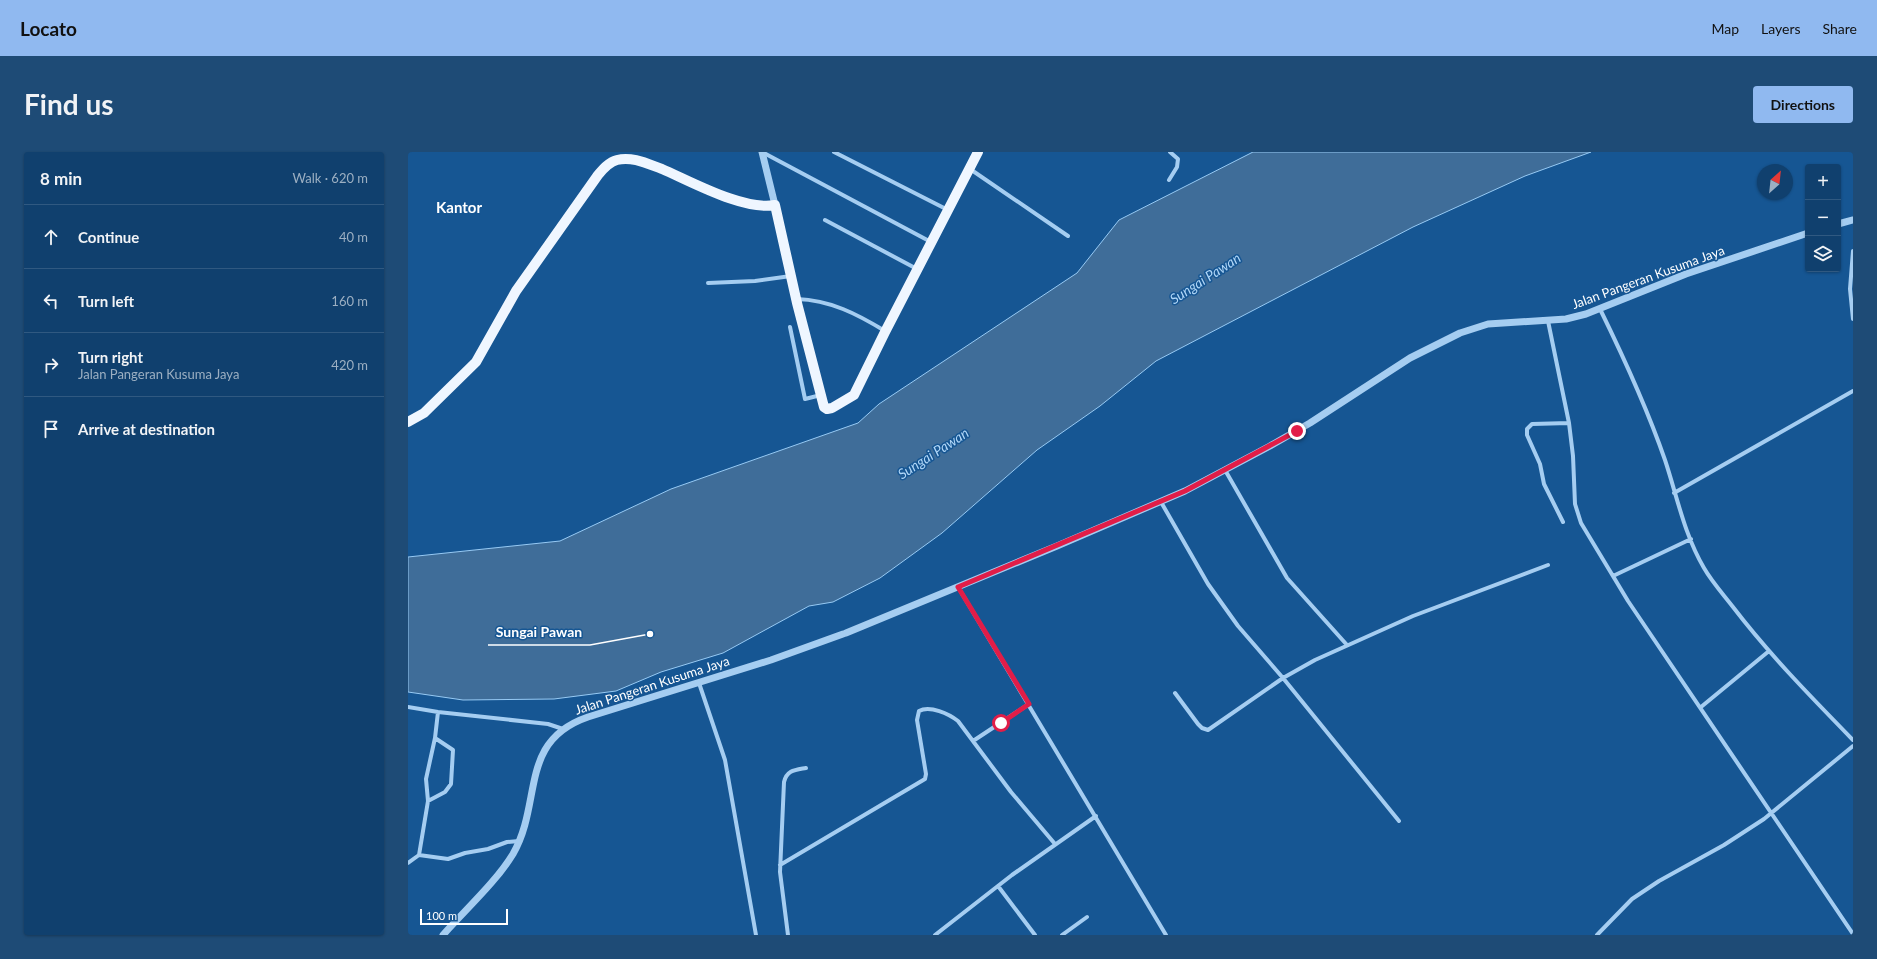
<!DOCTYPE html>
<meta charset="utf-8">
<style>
body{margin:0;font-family:Lato,sans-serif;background:#1e4b76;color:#f1f3f6}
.controls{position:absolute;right:12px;top:12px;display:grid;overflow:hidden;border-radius:4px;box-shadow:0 1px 3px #0004}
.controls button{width:36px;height:36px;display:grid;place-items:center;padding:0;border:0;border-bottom:1px solid #305981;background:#10406e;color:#f1f3f6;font:20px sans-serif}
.compass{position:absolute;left:1349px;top:12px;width:36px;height:36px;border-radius:50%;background:#10406e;box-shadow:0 1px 3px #0004;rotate:27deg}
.scale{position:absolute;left:12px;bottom:10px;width:88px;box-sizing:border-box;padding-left:4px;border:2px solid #fff;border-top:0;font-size:11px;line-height:14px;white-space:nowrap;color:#fff;-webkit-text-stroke:3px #165693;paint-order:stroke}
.stop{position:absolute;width:12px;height:12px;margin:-9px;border:3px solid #e11d48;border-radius:50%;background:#fff}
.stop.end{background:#e11d48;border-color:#fff;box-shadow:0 1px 4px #0008}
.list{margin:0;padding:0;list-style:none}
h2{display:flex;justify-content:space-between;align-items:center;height:52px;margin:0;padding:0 16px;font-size:17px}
h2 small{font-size:13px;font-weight:400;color:#9cafc2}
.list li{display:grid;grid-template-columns:26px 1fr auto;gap:12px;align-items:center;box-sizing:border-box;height:64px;padding:0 16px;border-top:1px solid #305981}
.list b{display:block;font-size:15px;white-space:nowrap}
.list p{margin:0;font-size:13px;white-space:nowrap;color:#9cafc2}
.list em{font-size:13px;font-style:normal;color:#9cafc2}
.icon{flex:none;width:22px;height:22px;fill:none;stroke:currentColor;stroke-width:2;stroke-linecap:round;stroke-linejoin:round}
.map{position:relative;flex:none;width:1445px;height:783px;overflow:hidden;border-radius:4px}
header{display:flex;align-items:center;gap:24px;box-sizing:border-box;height:56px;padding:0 20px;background:#90b9f0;color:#111}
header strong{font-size:19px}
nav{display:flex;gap:22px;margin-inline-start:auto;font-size:14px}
.intro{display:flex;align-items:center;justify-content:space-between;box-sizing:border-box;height:96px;padding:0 24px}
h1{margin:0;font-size:28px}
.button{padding:10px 18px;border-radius:4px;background:#90b9f0;color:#111;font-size:14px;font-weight:700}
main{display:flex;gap:24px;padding:0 24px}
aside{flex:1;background:#10406e;border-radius:4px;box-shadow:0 1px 3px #0004}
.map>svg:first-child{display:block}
</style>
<header>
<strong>Locato</strong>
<nav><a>Map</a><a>Layers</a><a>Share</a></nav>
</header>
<div class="intro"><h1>Find us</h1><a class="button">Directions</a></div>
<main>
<aside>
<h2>8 min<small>Walk · 620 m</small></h2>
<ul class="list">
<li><svg class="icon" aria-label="ahead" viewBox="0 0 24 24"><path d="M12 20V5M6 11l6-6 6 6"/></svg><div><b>Continue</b></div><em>40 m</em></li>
<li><svg class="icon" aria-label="left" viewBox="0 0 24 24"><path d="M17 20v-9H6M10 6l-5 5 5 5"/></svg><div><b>Turn left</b></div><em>160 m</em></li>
<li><svg class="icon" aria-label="right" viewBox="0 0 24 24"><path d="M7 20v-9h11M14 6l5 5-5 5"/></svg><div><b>Turn right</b><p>Jalan Pangeran Kusuma Jaya</p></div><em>420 m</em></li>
<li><svg class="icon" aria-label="arrive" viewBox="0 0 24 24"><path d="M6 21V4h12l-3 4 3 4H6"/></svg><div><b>Arrive at destination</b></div></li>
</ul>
</aside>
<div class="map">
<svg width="1445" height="783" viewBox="0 0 1445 783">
<rect width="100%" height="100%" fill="#165693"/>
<path fill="#3f6d99" stroke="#97caf4" d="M845 0H1183L1117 24 1005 75 748 209 692 254 629 298 534 381 472 426 425 450 401 454 315 501 253 520 208 539 146 547 55 548 0 540V405L152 389 263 337 450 271 471 252 669 121 711 68Z"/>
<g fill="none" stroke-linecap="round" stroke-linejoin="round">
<path stroke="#a5cdf1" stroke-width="4" d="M354 0 523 90
M426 0 540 58
M562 17 660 84
M761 28 769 15 770 7 762 0
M417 68 509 117
M1445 99 1442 137 1445 167
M300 131 347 129 383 124
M389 147C422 148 449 162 477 179
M1192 157C1216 206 1239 256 1257 308 1269 344 1276 382 1296 416 1304 430 1315 442 1325 455 1361 502 1403 545 1445 588
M1140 169 1161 271 1165 304 1167 352 1173 371 1220 449 1445 782
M382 175 397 247 413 243
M817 318 879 426 939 493
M1266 341 1445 239
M753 350 800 432 830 474 875 526 991 669
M1155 370 1136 332 1132 312 1119 283V277L1124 272 1161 271
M1205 424 1283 387
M550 435 758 783
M291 531 317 608 348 783
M767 541 790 572 794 576 800 578 875 526 907 508 1005 464 1140 413
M0 555 30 560 140 572 155 577
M1293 555 1361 499
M565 589 621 552
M20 649 37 640 43 632 45 598 27 586
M11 703 20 649 18 627 27 586 30 560
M0 711 11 703 40 707 57 701 80 697 99 690 111 689
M372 713 517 627 518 622 509 568 511 559C522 553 541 562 550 569L603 640 647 692
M590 734 627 783
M380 783 372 720 376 630C379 618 387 618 398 616
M527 783 604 723 688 664
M654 783 679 765
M1189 783 1224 747 1251 729 1316 693 1356 667 1445 594"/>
<path stroke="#a5cdf1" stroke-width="7" d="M354 0 367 53
M1430 72 1445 68
M438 481 649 394 777 339 862 294 902 271 1002 206 1052 181 1080 172 1158 167 1178 162 1278 122 1400 81
M35 783C57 758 88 730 105 702 135 650 110 589 180 565L363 508 435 482"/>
<path stroke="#eff6ff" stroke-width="10" d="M0 270 16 261 68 210 108 139 190 23C195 17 201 10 209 8 224 4 240 12 254 17 284 30 336 59 367 53L389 151 416 255 419 257 424 256 446 243 477 180 570 0"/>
</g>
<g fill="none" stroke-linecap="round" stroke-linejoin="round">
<path stroke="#e11d48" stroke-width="5" d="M593 571 621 552 550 435 777 339 889 279"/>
</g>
<g text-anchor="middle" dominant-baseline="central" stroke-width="3" stroke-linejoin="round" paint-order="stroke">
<g font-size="13" fill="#fff" stroke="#165693">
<text transform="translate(1240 125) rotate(-20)">Jalan Pangeran Kusuma Jaya</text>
<text transform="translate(244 533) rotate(-18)">Jalan Pangeran Kusuma Jaya</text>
</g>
<g font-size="14" font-style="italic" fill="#b1d7f8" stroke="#165693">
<text transform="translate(797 126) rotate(-33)">Sungai Pawan</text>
<text transform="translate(525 301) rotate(-33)">Sungai Pawan</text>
</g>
<g font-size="15" font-weight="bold" fill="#fff" stroke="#165693">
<text x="51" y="55">Kantor</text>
</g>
</g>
<path fill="none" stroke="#fff" stroke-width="1.5" d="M242 482L182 493H80"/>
<circle fill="#fff" stroke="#165693" stroke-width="1.5" cx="242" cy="482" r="4"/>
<g font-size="14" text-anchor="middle" font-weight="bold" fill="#fff" stroke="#165693" stroke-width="3" stroke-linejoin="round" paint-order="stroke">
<text x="131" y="485">Sungai Pawan</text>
</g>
</svg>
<div class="controls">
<button>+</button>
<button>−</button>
<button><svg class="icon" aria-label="layers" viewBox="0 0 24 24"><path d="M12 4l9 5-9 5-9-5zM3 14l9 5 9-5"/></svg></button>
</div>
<svg class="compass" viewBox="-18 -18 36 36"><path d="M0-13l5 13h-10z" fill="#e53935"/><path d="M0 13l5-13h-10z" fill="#9cafc2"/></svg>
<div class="scale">100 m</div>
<div class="stop" style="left:593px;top:571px"></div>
<div class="stop end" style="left:889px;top:279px"></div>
</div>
</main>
